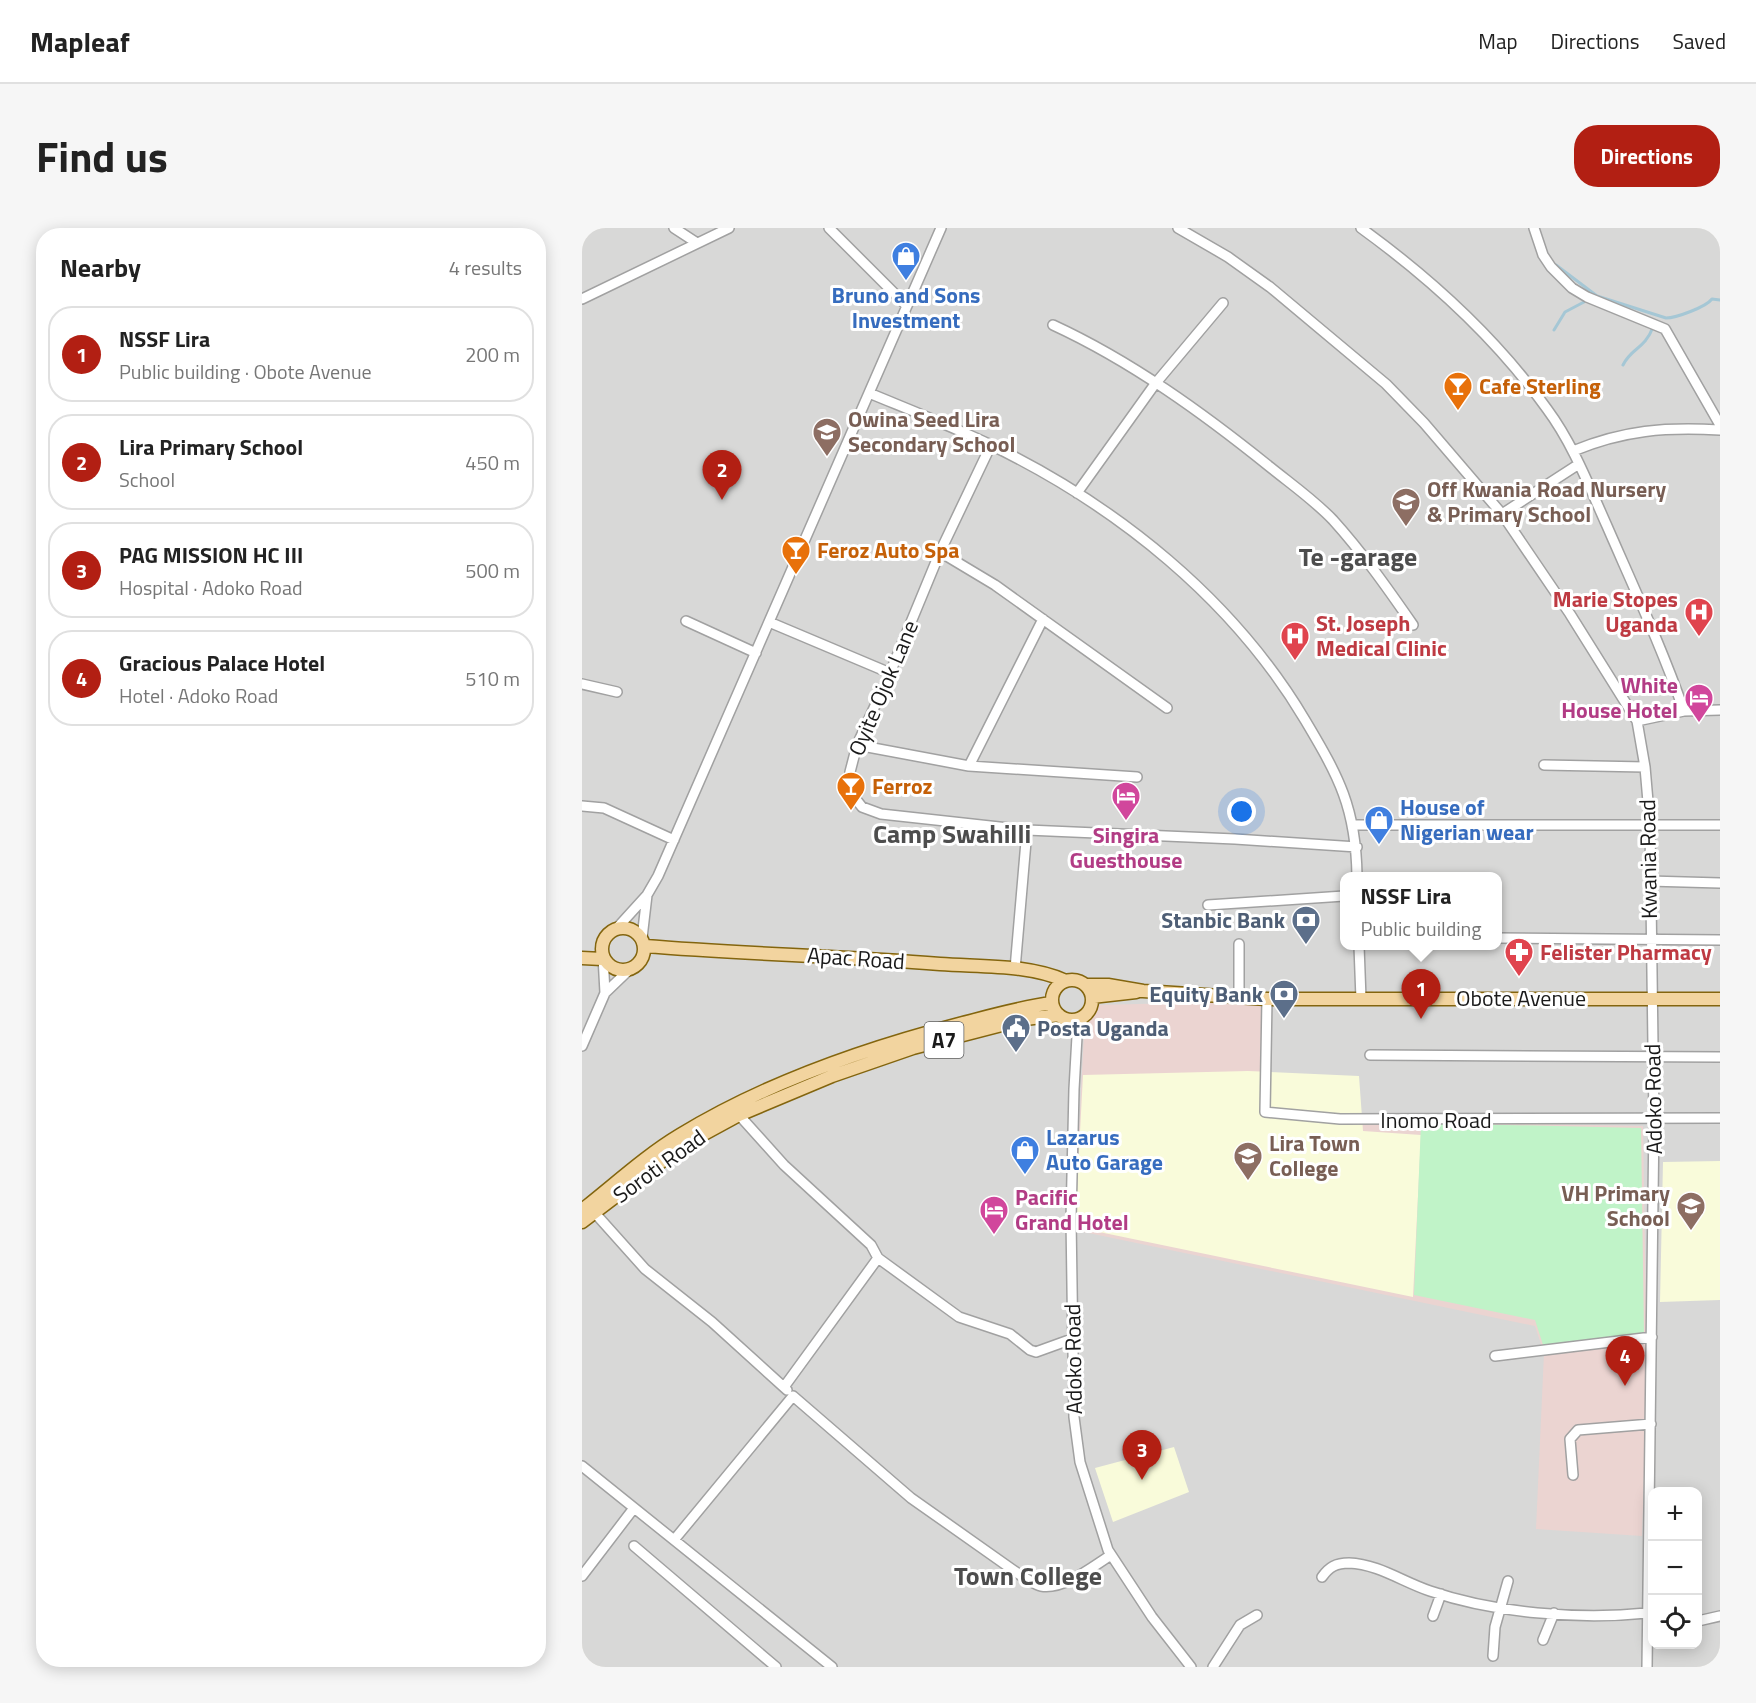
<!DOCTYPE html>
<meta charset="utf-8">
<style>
body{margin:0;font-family:"Titillium Web",sans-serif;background:#f6f6f6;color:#222}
.controls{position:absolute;right:18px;bottom:18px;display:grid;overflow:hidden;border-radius:12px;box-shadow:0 3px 15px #0003}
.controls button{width:54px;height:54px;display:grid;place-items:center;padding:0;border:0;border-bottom:2px solid #e0e0e0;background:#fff;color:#222;font:30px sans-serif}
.you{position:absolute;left:660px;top:584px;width:21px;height:21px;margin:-15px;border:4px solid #fff;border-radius:50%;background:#1a73e8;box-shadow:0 0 0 9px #1a73e833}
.badge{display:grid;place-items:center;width:39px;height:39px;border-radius:50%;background:#b21f13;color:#fff;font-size:20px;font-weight:700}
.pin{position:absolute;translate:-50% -50px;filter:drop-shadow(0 2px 3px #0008)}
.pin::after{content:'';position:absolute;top:32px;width:21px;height:18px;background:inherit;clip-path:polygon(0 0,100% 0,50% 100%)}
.popup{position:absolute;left:758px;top:644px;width:162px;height:78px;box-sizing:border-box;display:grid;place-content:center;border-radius:12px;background:#fff;filter:drop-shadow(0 2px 4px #0005);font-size:20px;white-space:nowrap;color:#767676}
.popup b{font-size:22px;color:#222}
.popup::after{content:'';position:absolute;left:50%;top:100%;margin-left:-12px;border:12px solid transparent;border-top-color:#fff}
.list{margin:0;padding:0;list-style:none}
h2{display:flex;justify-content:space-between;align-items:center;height:78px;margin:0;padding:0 24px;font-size:26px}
h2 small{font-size:20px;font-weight:400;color:#767676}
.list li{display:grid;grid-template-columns:39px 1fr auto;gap:18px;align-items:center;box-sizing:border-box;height:96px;margin:0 12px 12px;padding:0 12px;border:2px solid #e0e0e0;border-radius:24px}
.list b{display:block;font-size:22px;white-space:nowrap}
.list p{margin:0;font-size:20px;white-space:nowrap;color:#767676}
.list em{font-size:20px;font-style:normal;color:#767676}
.icon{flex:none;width:33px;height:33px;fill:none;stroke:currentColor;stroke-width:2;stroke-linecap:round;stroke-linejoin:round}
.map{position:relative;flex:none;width:1138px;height:1439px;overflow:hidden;border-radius:24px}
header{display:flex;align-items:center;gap:36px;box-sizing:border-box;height:84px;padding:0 30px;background:#fff;border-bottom:2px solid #e0e0e0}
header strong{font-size:28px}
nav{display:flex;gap:33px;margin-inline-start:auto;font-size:21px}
.intro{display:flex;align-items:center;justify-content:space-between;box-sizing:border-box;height:144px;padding:0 36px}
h1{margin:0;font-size:42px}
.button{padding:15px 27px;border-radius:24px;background:#b21f13;color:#fff;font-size:21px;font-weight:700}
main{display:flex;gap:36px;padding:0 36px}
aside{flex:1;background:#fff;border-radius:24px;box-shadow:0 3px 15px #0003}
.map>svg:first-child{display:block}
</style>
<header>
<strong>Mapleaf</strong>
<nav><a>Map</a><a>Directions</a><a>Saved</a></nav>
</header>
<div class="intro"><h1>Find us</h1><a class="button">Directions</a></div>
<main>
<aside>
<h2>Nearby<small>4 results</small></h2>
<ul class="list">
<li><span class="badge">1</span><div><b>NSSF Lira</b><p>Public building · Obote Avenue</p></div><em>200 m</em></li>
<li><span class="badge">2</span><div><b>Lira Primary School</b><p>School</p></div><em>450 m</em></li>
<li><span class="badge">3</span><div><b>PAG MISSION HC III</b><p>Hospital · Adoko Road</p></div><em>500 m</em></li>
<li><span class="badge">4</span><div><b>Gracious Palace Hotel</b><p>Hotel · Adoko Road</p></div><em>510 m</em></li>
</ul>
</aside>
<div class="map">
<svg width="1138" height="1439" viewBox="0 0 1138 1439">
<rect width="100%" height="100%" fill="#ebe8e1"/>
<path fill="#d8d8d7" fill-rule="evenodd" d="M0 0H1138V1439H0ZM762 648H916V718H762ZM1070 1264H1116V1416H1070Z"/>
<path fill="#ebd4d1" d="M682 773 686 872 705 891 1061 898 1065 1152 1060 1308 954 1301 962 1125 953 1098 492 1002 503 786 514 777Z"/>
<path fill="#f9fbda" d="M666 843 777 848 781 903 839 907 831 1069 493 999 501 847Z
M1138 933V1072L1078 1074 1081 934Z
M592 1219 607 1264 531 1294 513 1240Z"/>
<path fill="#c0f3c8" d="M839 895 1059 900 1062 1108 962 1120 953 1092 832 1067Z"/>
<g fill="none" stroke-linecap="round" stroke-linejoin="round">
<path stroke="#a5c7d5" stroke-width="3" d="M974 37 1015 68 1084 90C1094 90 1124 79 1130 71L1138 72
M972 102 983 84 1002 74
M1041 137C1049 120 1063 121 1071 99"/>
<g stroke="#a1a1a1" stroke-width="12">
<path id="minor" d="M92 0 115 15
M247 0 325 78
M596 0 646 29 688 59 804 156 842 195 920 286 988 386 1055 493 1063 539 1068 597 1072 892 1065 1439
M779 0C848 50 915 111 965 181 991 216 1007 258 1025 298 1052 360 1080 420 1102 483
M952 0 961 27 969 39 990 60 1005 69 1083 101 1138 197
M0 71 147 0
M471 97C549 133 621 185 688 239 709 256 732 272 751 292 780 324 806 361 831 397
M287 165C328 182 369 198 409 217 535 278 651 371 723 492 757 549 774 580 775 648
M409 217 358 324 308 445 275 517 268 544 269 565 280 579 299 586 445 602 653 611 775 619
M991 223C1042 202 1083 199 1138 202
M495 265 573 156 641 75
M920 286 997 236
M358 324 413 357 585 480
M104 393 174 425
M187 394 308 445
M0 456 35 464
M1055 493 1102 483 1138 482
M275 517 387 538 555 549
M962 537 1063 539
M387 538 461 391
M0 578 22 580 92 612
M772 597H1138
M1067 653 1138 655
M626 677 762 668
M35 700 65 667 76 648 359 0
M60 710 65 667
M916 710 1138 712
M657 716V770
M777 718 779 771
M433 741 445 602
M23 765 48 741
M685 771 683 884 758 891 1138 890
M496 791 492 861 489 991 492 1189 498 1234 526 1322 570 1389 609 1439
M0 818 23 765 21 728
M788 827 1138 829
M157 887 202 937 289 1017 296 1030 202 1159
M12 984 63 1041 130 1094 205 1162
M296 1030 377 1089 428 1106 448 1122 454 1124 490 1111
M913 1128 1070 1109
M0 1238 250 1439
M991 1247 988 1211 996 1202 1069 1196
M92 1312 211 1168 329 1270 441 1349C446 1351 453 1357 459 1358 482 1362 510 1339 529 1327
M52 1318 194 1439
M0 1348 52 1280
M740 1349C747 1339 754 1335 767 1335 796 1336 821 1354 848 1363 912 1385 997 1392 1065 1385
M851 1388 859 1366
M1116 1393 1138 1388
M961 1412 972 1385
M911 1428 913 1399 926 1353
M631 1439 658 1397 675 1387"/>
</g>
<g stroke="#83650e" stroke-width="15">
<path id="major" d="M20 721a21 21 0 1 1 42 0a21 21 0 1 1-42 0Z
M63 718C161 726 260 728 358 736 399 739 446 736 484 753
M0 730 20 731
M470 772a20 20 0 1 1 40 0a20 20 0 1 1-40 0Z
M503 757H526L561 763 685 771H1138
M510 769 554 764
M0 982C32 957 63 928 98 907 183 855 281 821 377 796 408 788 439 779 470 775
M0 994 100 918 157 887 250 848 331 820 443 791 477 787"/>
</g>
<use href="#minor" stroke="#fff" stroke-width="9"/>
<use href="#major" stroke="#f2d49f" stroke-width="12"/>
</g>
<defs>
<g id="shop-pin" transform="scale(1.5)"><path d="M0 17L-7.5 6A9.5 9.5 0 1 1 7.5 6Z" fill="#3f7fe0" stroke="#fff"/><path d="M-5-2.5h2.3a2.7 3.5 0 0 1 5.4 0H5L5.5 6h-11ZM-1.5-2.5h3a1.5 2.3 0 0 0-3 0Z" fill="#fff"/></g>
<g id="bar-pin" transform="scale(1.5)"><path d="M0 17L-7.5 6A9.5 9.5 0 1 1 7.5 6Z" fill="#e8710a" stroke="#fff"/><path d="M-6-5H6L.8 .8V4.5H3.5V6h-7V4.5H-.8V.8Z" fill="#fff"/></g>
<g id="school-pin" transform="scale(1.5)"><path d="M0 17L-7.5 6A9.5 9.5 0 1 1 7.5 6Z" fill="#8d6e63" stroke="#fff"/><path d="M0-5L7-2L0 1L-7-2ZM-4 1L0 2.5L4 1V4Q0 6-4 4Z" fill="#fff"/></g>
<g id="hospital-pin" transform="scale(1.5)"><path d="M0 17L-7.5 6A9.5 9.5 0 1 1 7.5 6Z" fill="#e0444e" stroke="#fff"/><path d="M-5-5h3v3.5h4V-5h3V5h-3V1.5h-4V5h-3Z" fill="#fff"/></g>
<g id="hotel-pin" transform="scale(1.5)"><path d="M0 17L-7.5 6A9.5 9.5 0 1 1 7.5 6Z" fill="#d1479c" stroke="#fff"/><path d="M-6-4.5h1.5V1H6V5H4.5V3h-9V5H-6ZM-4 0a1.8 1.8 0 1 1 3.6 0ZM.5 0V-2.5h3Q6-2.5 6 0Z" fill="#fff"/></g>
<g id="bank-pin" transform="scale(1.5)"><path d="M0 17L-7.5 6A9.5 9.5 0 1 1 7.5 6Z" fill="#5c6f8a" stroke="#fff"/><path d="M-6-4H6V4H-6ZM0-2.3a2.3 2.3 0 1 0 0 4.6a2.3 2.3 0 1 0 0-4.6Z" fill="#fff"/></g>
<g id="pharmacy-pin" transform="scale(1.5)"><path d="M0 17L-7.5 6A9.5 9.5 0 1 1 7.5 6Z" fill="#e0444e" stroke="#fff"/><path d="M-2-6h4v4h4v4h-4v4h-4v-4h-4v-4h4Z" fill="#fff"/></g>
<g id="civic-pin" transform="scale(1.5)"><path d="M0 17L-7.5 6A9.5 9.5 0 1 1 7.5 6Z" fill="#5c6f8a" stroke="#fff"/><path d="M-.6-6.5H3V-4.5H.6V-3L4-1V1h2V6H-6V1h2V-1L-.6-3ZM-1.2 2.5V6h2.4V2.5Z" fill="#fff"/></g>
<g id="university-pin" transform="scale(1.5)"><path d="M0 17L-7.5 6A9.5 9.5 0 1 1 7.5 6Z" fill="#8d6e63" stroke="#fff"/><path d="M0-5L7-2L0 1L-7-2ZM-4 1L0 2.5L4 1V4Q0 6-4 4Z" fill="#fff"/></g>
</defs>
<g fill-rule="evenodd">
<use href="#shop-pin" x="324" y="28"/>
<use href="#bar-pin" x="876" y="158"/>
<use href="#school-pin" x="245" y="204"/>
<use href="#school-pin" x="824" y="274"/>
<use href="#bar-pin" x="214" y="322"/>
<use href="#hospital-pin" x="1117" y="384"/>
<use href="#hospital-pin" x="713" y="408"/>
<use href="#hotel-pin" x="1117" y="470"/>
<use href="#bar-pin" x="269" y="558"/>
<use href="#hotel-pin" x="544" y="568"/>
<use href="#shop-pin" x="797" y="592"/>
<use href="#bank-pin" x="724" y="692"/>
<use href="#pharmacy-pin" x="937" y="724"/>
<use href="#bank-pin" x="702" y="766"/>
<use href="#civic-pin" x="434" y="800"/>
<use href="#shop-pin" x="443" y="922"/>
<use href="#university-pin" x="666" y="928"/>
<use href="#school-pin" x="1109" y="978"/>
<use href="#hotel-pin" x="412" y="982"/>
</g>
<g text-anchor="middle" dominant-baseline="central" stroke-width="6" stroke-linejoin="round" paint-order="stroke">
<rect fill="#fff" stroke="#5f5f5f" stroke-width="1.5" x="342.5" y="794" width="39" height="36" rx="4.5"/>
<g font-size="21" font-weight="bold" fill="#1a1a1a">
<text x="362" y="812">A7</text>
</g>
<g font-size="22" font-weight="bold" fill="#366cbe" stroke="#fff" text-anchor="start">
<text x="324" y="67" text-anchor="middle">Bruno and Sons<tspan x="324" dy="25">Investment</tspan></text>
<text x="818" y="579">House of<tspan x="818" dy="25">Nigerian wear</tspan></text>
<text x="464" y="909">Lazarus<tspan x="464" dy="25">Auto Garage</tspan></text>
</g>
<g font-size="22" font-weight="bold" fill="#c56008" stroke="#fff" text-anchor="start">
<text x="897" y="158">Cafe Sterling</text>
<text x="235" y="322">Feroz Auto Spa</text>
<text x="290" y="558">Ferroz</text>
</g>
<g font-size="22" font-weight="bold" fill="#785e54" stroke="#fff" text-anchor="start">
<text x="266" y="191">Owina Seed Lira<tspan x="266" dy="25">Secondary School</tspan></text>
<text x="845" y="261">Off Kwania Road Nursery<tspan x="845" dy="25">&amp; Primary School</tspan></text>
<text x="687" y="915">Lira Town<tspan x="687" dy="25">College</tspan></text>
<text x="1088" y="965" text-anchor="end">VH Primary<tspan x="1088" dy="25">School</tspan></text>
</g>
<g font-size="22" font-weight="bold" fill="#be3a42" stroke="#fff" text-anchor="start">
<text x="1096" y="371" text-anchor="end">Marie Stopes<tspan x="1096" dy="25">Uganda</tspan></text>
<text x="734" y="395">St. Joseph<tspan x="734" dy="25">Medical Clinic</tspan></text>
<text x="958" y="724">Felister Pharmacy</text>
</g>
<g font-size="22" font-weight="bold" fill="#b23c85" stroke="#fff" text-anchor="end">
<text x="1096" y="457">White<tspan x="1096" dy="25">House Hotel</tspan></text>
<text x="544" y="607" text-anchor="middle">Singira<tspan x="544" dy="25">Guesthouse</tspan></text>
<text x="433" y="969" text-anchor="start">Pacific<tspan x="433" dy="25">Grand Hotel</tspan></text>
</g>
<g font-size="22" fill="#1a1a1a" stroke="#fff">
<text transform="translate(301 460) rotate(-67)">Oyite Ojok Lane</text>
<text transform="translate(1066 631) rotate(-91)">Kwania Road</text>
<text transform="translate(274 730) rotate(4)">Apac Road</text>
<text x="939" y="770">Obote Avenue</text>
<text transform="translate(1071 871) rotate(-91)">Adoko Road</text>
<text x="854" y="892">Inomo Road</text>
<text transform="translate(77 938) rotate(-36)">Soroti Road</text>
<text transform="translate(491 1131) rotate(-91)">Adoko Road</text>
</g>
<g font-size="22" font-weight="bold" fill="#4e5e75" stroke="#fff" text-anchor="end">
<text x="703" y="692">Stanbic Bank</text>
<text x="681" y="766">Equity Bank</text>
<text x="455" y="800" text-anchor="start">Posta Uganda</text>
</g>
<g font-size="26" font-weight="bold" fill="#4d4d4d" stroke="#fff">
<text x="776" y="328">Te -garage</text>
<text x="370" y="605">Camp Swahilli</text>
<text x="446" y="1347">Town College</text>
</g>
</g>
</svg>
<div class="controls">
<button>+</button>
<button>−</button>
<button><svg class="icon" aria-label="locate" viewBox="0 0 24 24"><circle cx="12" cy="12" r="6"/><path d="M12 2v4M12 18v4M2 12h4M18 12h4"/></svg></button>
</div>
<div class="you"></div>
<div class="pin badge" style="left:839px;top:791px">1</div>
<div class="popup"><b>NSSF Lira</b>Public building</div>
<div class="pin badge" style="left:140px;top:272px">2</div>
<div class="pin badge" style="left:560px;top:1252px">3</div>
<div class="pin badge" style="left:1043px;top:1158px">4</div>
</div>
</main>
